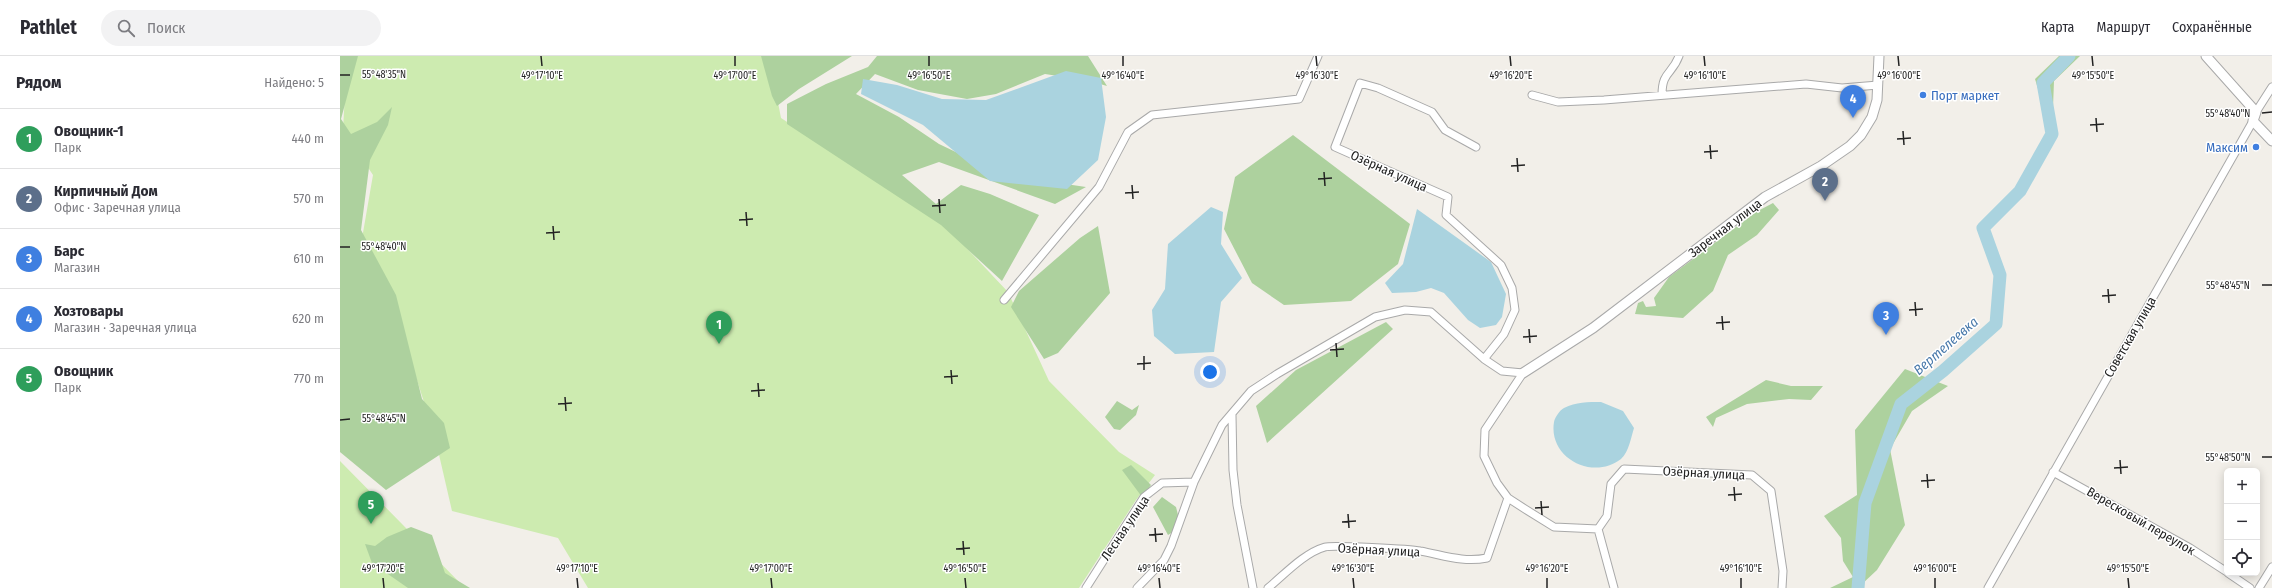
<!DOCTYPE html>
<html lang="ru">
<meta charset="utf-8">
<style>
body{margin:0;font-family:"Fira Sans Condensed",sans-serif;background:#f2f2f3;color:#2b2b33}
.controls{position:absolute;right:12px;bottom:12px;display:grid;overflow:hidden;border-radius:6px;box-shadow:0 2px 10px #0003}
.controls button{width:36px;height:36px;display:grid;place-items:center;padding:0;border:0;border-bottom:1px solid #e1e1e2;background:#fff;color:#2b2b33;font:20px sans-serif}
.you{position:absolute;left:870px;top:316px;width:14px;height:14px;margin:-10px;border:3px solid #fff;border-radius:50%;background:#1a73e8;box-shadow:0 0 0 6px #1a73e833}
.badge{display:grid;place-items:center;width:26px;height:26px;border-radius:50%;background:#d40000;color:#fff;font-size:13px;font-weight:700}
.pin{position:absolute;translate:-50% -33px;filter:drop-shadow(0 1px 2px #0008)}
.pin::after{content:'';position:absolute;top:21px;width:14px;height:12px;background:inherit;clip-path:polygon(0 0,100% 0,50% 100%)}
.list{margin:0;padding:0;list-style:none}
h2{display:flex;justify-content:space-between;align-items:center;height:52px;margin:0;padding:0 16px;font-size:17px}
h2 small{font-size:13px;font-weight:400;color:#7c7c81}
.list li{display:grid;grid-template-columns:26px 1fr auto;gap:12px;align-items:center;box-sizing:border-box;height:60px;padding:0 16px;border-top:1px solid #e1e1e2}
.list b{display:block;font-size:15px;white-space:nowrap}
.list p{margin:0;font-size:13px;white-space:nowrap;color:#7c7c81}
.list em{font-size:13px;font-style:normal;color:#7c7c81}
.icon{flex:none;width:22px;height:22px;fill:none;stroke:currentColor;stroke-width:2;stroke-linecap:round;stroke-linejoin:round}
.map{position:relative;flex:none;width:1932px;height:532px;overflow:hidden}
header{display:flex;align-items:center;gap:24px;box-sizing:border-box;height:56px;padding:0 20px;background:#fff;border-bottom:1px solid #e1e1e2}
header strong{font-size:19px}
nav{display:flex;gap:22px;margin-inline-start:auto;font-size:14px}
.search{width:280px;height:36px;background:#f2f2f3;display:flex;align-items:center;gap:10px;box-sizing:border-box;padding:0 14px;border-radius:22px;color:#7c7c81;font-size:15px}
main{display:flex}
aside{flex:1;background:#fff}
.map>svg:first-child{display:block}
</style>
<header>
<strong>Pathlet</strong>
<div class="search"><svg class="icon" aria-label="search" viewBox="0 0 24 24"><circle cx="10" cy="10" r="6"/><path d="M15 15l6 6"/></svg>Поиск</div>
<nav><a>Карта</a><a>Маршрут</a><a>Сохранённые</a></nav>
</header>
<main>
<aside>
<h2>Рядом<small>Найдено: 5</small></h2>
<ul class="list">
<li><span class="badge" style="background:#2e9e5b">1</span><div><b>Овощник-1</b><p>Парк</p></div><em>440 m</em></li>
<li><span class="badge" style="background:#5c6f8a">2</span><div><b>Кирпичный Дом</b><p>Офис · Заречная улица</p></div><em>570 m</em></li>
<li><span class="badge" style="background:#3f7fe0">3</span><div><b>Барс</b><p>Магазин</p></div><em>610 m</em></li>
<li><span class="badge" style="background:#3f7fe0">4</span><div><b>Хозтовары</b><p>Магазин · Заречная улица</p></div><em>620 m</em></li>
<li><span class="badge" style="background:#2e9e5b">5</span><div><b>Овощник</b><p>Парк</p></div><em>770 m</em></li>
</ul>
</aside>
<div class="map">
<svg width="1932" height="532" viewBox="0 0 1932 532">
<rect width="100%" height="100%" fill="#f2efe9"/>
<path fill="#cdebb0" d="M7 0H429L441 62 602 166 668 236 709 325 779 396 815 419 796 444 739 532H248L218 482 112 455 94 377 53 250 20 194 33 119 3 74Z
M0 405 125 532H0Z"/>
<path fill="#add19e" d="M0 0H18L1 63 11 78 37 66 52 51 48 69 30 104 21 174 56 239 82 343 104 367 110 392 46 434 0 396Z
M421 0H512L459 33 437 50 432 40Z
M537 0H748L767 30 750 25 705 18 656 38 627 43 578 34 535 18 516 38 559 61 599 88 664 119 746 131 715 148 599 106 562 119 596 148 621 129 650 138 699 159 662 225 601 169 447 68V48L486 28 528 11Z
M1719 0H1740L1714 25 1712 78 1695 23Z
M953 79 1070 168 1058 208 1011 245 944 249 912 227 884 173 895 121Z
M1433 147 1439 154 1417 179 1388 199 1373 235 1343 262 1295 258 1298 247 1303 245 1306 251 1316 250 1314 242 1329 221 1416 156Z
M758 170 770 237 718 297 704 303 671 251 679 235 740 182Z
M1046 266 1053 273 927 387 916 350 956 314Z
M1565 313 1608 330 1572 355 1550 393 1565 469 1537 514 1521 529V532H1490L1513 521 1503 505 1501 482 1484 460 1517 439 1515 374Z
M1426 324 1451 330H1483L1471 344 1449 343 1407 348 1376 362 1373 371 1366 361Z
M777 345 792 354 799 349 796 359 780 374 774 373 765 361Z
M791 409 811 429 802 441 782 414Z
M822 441 836 451 841 471 828 479 813 451Z
M71 471 92 479 105 517 130 532H68L32 507 25 488 35 490 47 481Z"/>
<path fill="#aad3df" d="M726 15 761 22 766 61 758 104 727 133 650 125 583 69 521 38 523 23 557 29 602 43 646 44Z
M871 151 883 156 881 188 902 222 881 246 874 296 835 298 814 280 812 254 825 233 828 188Z
M1077 153 1151 206 1166 238 1162 261 1156 269 1140 272 1128 264 1104 237 1091 232 1076 236 1052 237 1045 227 1063 208Z
M1261 346 1283 355 1294 372C1291 381 1289 396 1281 403 1253 425 1208 402 1214 366 1215 361 1220 354 1224 352 1236 346 1248 346 1261 346Z"/>
<g fill="none" stroke-linecap="round" stroke-linejoin="round">
<path stroke="#aad3df" stroke-width="13" d="M1518 532 1525 447 1561 348 1603 315 1656 268 1660 219 1643 172 1680 135 1712 78 1703 27 1729 0"/>
<g stroke="#a9a9a9" stroke-width="9">
<path id="minor" d="M1192 39 1218 46 1264 44 1466 28 1502 32 1538 29
M1322 39C1322 15 1332 19 1339 0
M1916 56 1932 31
M1136 91 1105 74 1092 56 1038 32 1020 27 995 91 1108 141 1106 159 1161 209 1172 232 1175 254 1164 278 1144 303
M664 244 759 131 788 76 812 59 959 43 978 0
M892 359 893 414 897 449 913 532
M1713 416 1850 492 1887 516
M1888 517 1910 532
M746 532 804 441 822 427 854 426 882 369 911 335 937 318 1035 261 1065 254 1091 256 1144 303 1162 315 1183 317 1145 374 1144 400 1157 427 1168 442 1185 453 1214 471 1258 473
M797 532 824 504 831 490 854 426
M928 532C945 518 964 497 985 491 992 489 1071 493 1080 495 1103 499 1123 507 1147 502L1168 442
M1274 532 1258 473 1267 460 1271 428 1284 413 1412 419 1431 435 1443 515 1442 532
M1648 532 1913 65
M1919 532 1932 511"/>
</g>
<g stroke="#a9a9a9" stroke-width="11">
<path id="tertiary" d="M1866 0 1916 56 1913 65 1932 85
M1183 317 1253 272 1425 141 1481 110 1510 90 1521 79 1532 61 1537 44 1539 0"/>
</g>
<use href="#minor" stroke="#fff" stroke-width="7"/>
<use href="#tertiary" stroke="#fff" stroke-width="9"/>
</g>
<path fill="none" stroke="#222" stroke-width="1.5" d="M201 0 202 10M395 0V10M589 0V10M783 0V10M976 0 977 10M1170 0 1171 10M1364 0 1365 10M1558 0 1559 10M1752 0 1753 10M0 19H10M1922 57 1932 56M1756 62 1757 76M1750 69 1764 68M1563 75 1564 89M1557 83 1571 82M1370 89 1371 103M1364 96 1378 95M1177 102 1178 116M1171 110 1185 109M984 116 985 130M978 123 992 122M792 129 793 143M785 137 799 136M599 143 600 157M592 150 606 149M406 156 407 170M399 164 413 163M213 170 214 184M206 177 220 176M0 191H10M1922 229H1932M1768 233 1769 247M1762 240 1776 239M1575 246 1576 260M1569 254 1583 253M1382 260 1383 274M1376 267 1390 266M1189 273 1190 287M1183 281 1197 280M996 287 997 301M990 294 1004 293M804 300V314M797 308 811 307M611 314 612 328M604 321 618 320M418 327 419 341M411 335 425 334M225 341 226 355M218 348 232 347M0 364 10 363M1922 401H1932M1780 404 1781 418M1774 412 1788 411M1587 418 1588 432M1581 425 1595 424M1394 431 1395 445M1388 439 1402 438M1201 445 1202 459M1195 452 1209 451M1008 458 1009 472M1002 466 1016 465M815 472 816 486M809 479 823 478M623 485 624 499M616 493 630 492M43 522 44 532M237 522 238 532M431 522 432 532M625 522 626 532M819 522 820 532M1013 522 1014 532M1207 522V532M1401 522V532M1595 522V532M1788 522 1789 532"/>
<g fill="#3f7fe0" stroke="#fff" stroke-width="1.5">
<circle cx="1583" cy="39" r="4"/>
<circle cx="1916" cy="91" r="4"/>
</g>
<g text-anchor="middle" dominant-baseline="central" stroke-width="3" stroke-linejoin="round" paint-order="stroke">
<g font-size="13" fill="#366cbe" stroke="#fff" text-anchor="start">
<text x="1591" y="39">Порт маркет</text>
<text x="1908" y="91" text-anchor="end">Максим</text>
</g>
<g font-size="13" fill="#222" stroke="#fff">
<text transform="translate(1049 115) rotate(24)">Озёрная улица</text>
<text transform="translate(1385 172) rotate(-37)">Заречная улица</text>
<text transform="translate(1790 281) rotate(-60)">Советская улица</text>
<text transform="translate(1364 417) rotate(3)">Озёрная улица</text>
<text transform="translate(1801 465) rotate(30)">Вересковый переулок</text>
<text transform="translate(785 472) rotate(-56)">Лесная улица</text>
<text transform="translate(1039 494) rotate(3)">Озёрная улица</text>
</g>
<g font-size="14" font-style="italic" fill="#4a7aab" stroke="#fff">
<text transform="translate(1606 290) rotate(-41)">Вертелеевка</text>
</g>
</g>
<g font-size="10" text-anchor="middle" fill="#222" stroke="#fff" stroke-width="3" stroke-linejoin="round" paint-order="stroke">
<text x="44" y="22">55°48'35"N</text>
<text x="202" y="23">49°17'10"E</text>
<text x="395" y="23">49°17'00"E</text>
<text x="589" y="23">49°16'50"E</text>
<text x="783" y="23">49°16'40"E</text>
<text x="977" y="23">49°16'30"E</text>
<text x="1171" y="23">49°16'20"E</text>
<text x="1365" y="23">49°16'10"E</text>
<text x="1559" y="23">49°16'00"E</text>
<text x="1753" y="23">49°15'50"E</text>
<text x="1888" y="61">55°48'40"N</text>
<text x="44" y="194">55°48'40"N</text>
<text x="1888" y="233">55°48'45"N</text>
<text x="44" y="366">55°48'45"N</text>
<text x="1888" y="405">55°48'50"N</text>
<text x="43" y="516">49°17'20"E</text>
<text x="237" y="516">49°17'10"E</text>
<text x="431" y="516">49°17'00"E</text>
<text x="625" y="516">49°16'50"E</text>
<text x="819" y="516">49°16'40"E</text>
<text x="1013" y="516">49°16'30"E</text>
<text x="1207" y="516">49°16'20"E</text>
<text x="1401" y="516">49°16'10"E</text>
<text x="1595" y="516">49°16'00"E</text>
<text x="1788" y="516">49°15'50"E</text>
</g>
</svg>
<div class="controls">
<button>+</button>
<button>−</button>
<button><svg class="icon" aria-label="locate" viewBox="0 0 24 24"><circle cx="12" cy="12" r="6"/><path d="M12 2v4M12 18v4M2 12h4M18 12h4"/></svg></button>
</div>
<div class="you"></div>
<div class="pin badge" style="left:379px;top:288px;background:#2e9e5b">1</div>
<div class="pin badge" style="left:1485px;top:145px;background:#5c6f8a">2</div>
<div class="pin badge" style="left:1546px;top:279px;background:#3f7fe0">3</div>
<div class="pin badge" style="left:1513px;top:62px;background:#3f7fe0">4</div>
<div class="pin badge" style="left:31px;top:468px;background:#2e9e5b">5</div>
</div>
</main>
